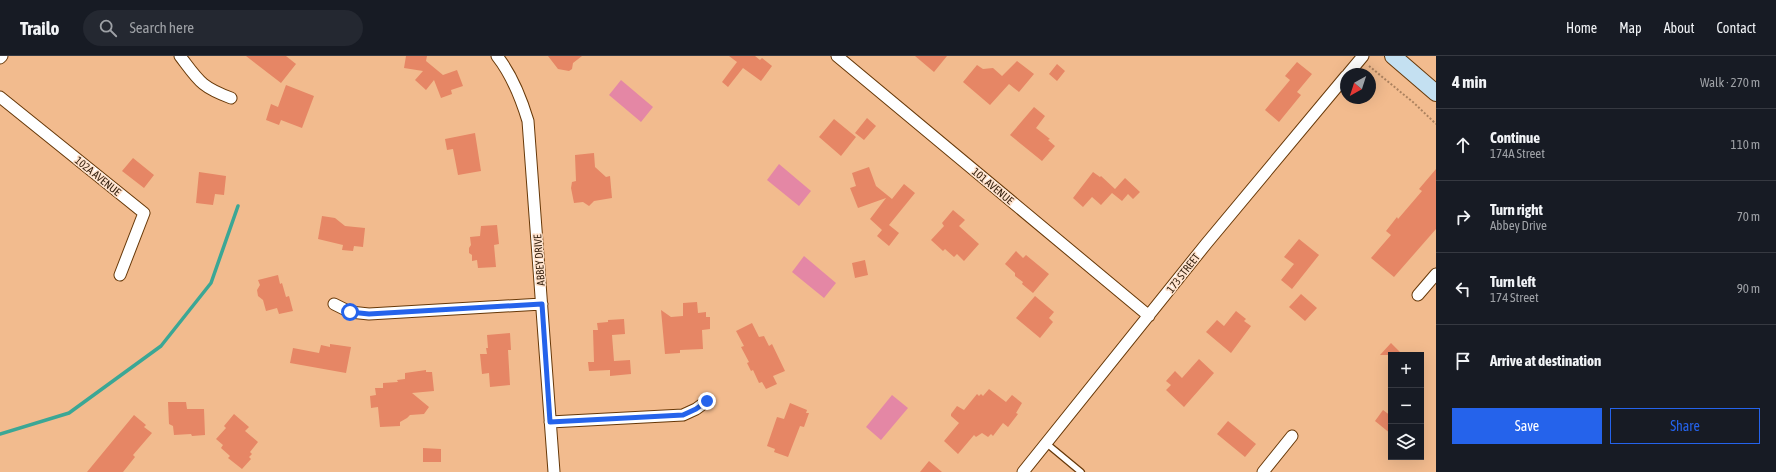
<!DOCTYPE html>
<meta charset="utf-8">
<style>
body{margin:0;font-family:"Asap Condensed",sans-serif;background:#242831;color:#f1f3f6}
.controls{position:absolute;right:12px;bottom:12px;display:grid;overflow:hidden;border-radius:0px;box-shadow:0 4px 16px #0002}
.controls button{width:36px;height:36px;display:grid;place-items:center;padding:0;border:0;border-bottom:1px solid #363941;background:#171b24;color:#f1f3f6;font:20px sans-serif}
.compass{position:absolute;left:1340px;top:12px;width:36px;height:36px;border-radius:50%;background:#171b24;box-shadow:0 4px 16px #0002;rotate:219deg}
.stop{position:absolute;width:12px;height:12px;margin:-9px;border:3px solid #2563eb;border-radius:50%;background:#fff}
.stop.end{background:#2563eb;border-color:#fff;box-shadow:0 1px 4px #0008}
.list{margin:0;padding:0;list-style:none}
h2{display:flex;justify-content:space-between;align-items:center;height:52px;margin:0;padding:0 16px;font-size:17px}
h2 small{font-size:13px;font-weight:400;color:#9ea1a6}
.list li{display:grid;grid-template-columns:26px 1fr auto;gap:12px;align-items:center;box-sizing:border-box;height:72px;padding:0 16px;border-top:1px solid #363941}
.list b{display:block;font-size:15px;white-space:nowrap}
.list p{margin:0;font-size:13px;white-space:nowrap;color:#9ea1a6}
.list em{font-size:13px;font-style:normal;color:#9ea1a6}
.actions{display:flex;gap:8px;padding:12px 16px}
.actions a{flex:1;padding:9px 0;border:1px solid #2563eb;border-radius:0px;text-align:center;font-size:14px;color:#2563eb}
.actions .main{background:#2563eb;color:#fff}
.icon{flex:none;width:22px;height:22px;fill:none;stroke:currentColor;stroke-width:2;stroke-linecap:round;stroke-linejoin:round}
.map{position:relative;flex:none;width:1436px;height:416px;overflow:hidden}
header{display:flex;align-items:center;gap:24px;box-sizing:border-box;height:56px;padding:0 20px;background:#171b24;border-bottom:1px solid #363941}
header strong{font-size:19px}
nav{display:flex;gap:22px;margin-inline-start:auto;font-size:14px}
.search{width:280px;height:36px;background:#242831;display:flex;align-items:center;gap:10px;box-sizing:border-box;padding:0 14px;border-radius:22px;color:#9ea1a6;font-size:15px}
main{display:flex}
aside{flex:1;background:#171b24}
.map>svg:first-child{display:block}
</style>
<header>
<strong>Trailo</strong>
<div class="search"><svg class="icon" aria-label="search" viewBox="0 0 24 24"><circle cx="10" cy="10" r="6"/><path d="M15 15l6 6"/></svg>Search here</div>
<nav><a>Home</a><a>Map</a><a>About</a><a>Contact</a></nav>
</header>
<main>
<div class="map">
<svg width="1436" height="416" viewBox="0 0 1436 416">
<rect width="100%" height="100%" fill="#f2bb8e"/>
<path fill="#e487a5" d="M621 24 653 51 641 66 609 39Z
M779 108 811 135 799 150 767 124Z
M804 200 836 227 824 242 792 216Z
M892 339 908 352 881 384 866 371Z"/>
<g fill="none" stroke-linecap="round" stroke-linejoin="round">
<path stroke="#3ba795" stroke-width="3.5" d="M0 378 69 357 161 290 211 227 238 150"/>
</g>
<path fill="#e68665" d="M246 0H286L296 8 281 27Z
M406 0H427L426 5 443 19 457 14 463 30 451 34 452 38 441 42 434 24 426 34 415 24 423 15 404 12Z
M548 0H582L573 7 572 13 569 15 558 13Z
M729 0H755L760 4 762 2 772 10 761 25 743 12 728 31 722 26 737 6Z
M915 0H947L934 16Z
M1017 5 1034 18 1019 36 1009 28 990 49 963 26 977 9 983 13 993 12 1002 20Z
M1297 6 1312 18 1297 36 1301 39 1279 66 1265 54 1290 24 1285 20Z
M1057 8 1065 15 1057 25 1049 18Z
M286 29 314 40 302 72 281 64 279 69 266 64 271 48 278 51Z
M1034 51 1045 60 1036 72 1050 83 1048 84 1055 90 1042 105 1010 79Z
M867 62 876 70 864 84 855 77Z
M834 63 856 81 841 100 819 81Z
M475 77 481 115 458 119 453 93 447 94 445 83Z
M594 97 595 111 606 121 610 120 612 142 594 145 589 150 583 146 574 147 571 132 572 126 576 125 575 99Z
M133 102 154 119 144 132 122 115Z
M869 111 876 130 892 143 904 128 915 137 889 169 899 177 889 190 877 180 882 174 870 163 886 142 858 152 850 132 856 130 852 117Z
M1436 113V173L1394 221 1371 202 1391 179 1386 175 1397 161 1398 163 1422 135 1419 133Z
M199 116 226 120 224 139 215 138 213 149 196 147Z
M1093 116 1100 121 1101 120 1115 133 1125 122 1140 136 1133 143 1128 138 1122 145 1112 137 1101 149 1092 141 1083 151 1073 142Z
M953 154 965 164 959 170 979 188 964 205 957 198 954 201 945 193 943 195 931 184 944 170 942 167Z
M322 160 335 162 345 170 365 172 363 191 354 190 353 195 342 194 343 189 318 183Z
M497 169 499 188 494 189 496 211 478 212 477 204 472 205V199L469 197V192L471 189 470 181 480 180 481 170Z
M1299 183 1319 199 1292 233 1281 224 1294 208 1284 201Z
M1016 195 1023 202 1026 199 1049 218 1033 237 1022 228 1023 226 1015 220V217L1005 208Z
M865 204 868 219 855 222 852 207Z
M278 219 280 228 282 227 286 241 289 240 293 255 279 258 277 252 266 255 263 244 258 240 257 234 260 229 258 224Z
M1301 238 1317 252 1305 265 1289 251Z
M1035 240 1054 256 1049 262 1053 266 1040 282 1016 262Z
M697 246 698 257 706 256V261H710V273L702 274 703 293 680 294V297L665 298 661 254 671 261 683 260V247Z
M1236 255 1246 263 1244 265 1251 270 1231 297 1206 276 1217 264 1224 270Z
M624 263 625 278 612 279 614 305 630 304 631 318 610 320V314L589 315 588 306H594L593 274H598L597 267 608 266V264Z
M752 267 759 281 764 280 769 290 772 288 785 315 773 320 777 328 766 333 762 326 759 327 753 314 751 315 747 307 749 306 741 291 744 290 736 275Z
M510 277 511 294H508L510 329 490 331 489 317 482 318 480 298H487L486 292H488L487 279Z
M1391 287 1403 299H1380Z
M330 288 351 291 346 317 290 307 293 292 319 297 321 289 330 291Z
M1199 303 1214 317 1184 351 1166 334 1171 329 1166 325 1175 315 1182 322Z
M426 314V316H432L434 335 412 337 429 351 424 358 410 359 407 362 400 366V370L380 371 378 351 371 352 370 340 376 339 375 332H383V327L398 326 397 324 405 323V317Z
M989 333 1006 346 1012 339 1022 347 1016 357 1018 358 1008 371 1003 367 993 380 991 378 988 381 982 377 976 381 974 379 958 398 944 385 959 367 951 360V358L957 350 964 354 977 338 979 340 981 338 983 340Z
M168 346H186L187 353H204L205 379 192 380 191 378 174 379 173 370 169 368Z
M790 347 807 354 806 357H809L804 371 800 370 788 401 774 396 775 393 767 390 777 361 784 363Z
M1383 354 1391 360V378L1375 365Z
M234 358 249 371 245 375 258 386 250 396 252 398 249 401 251 403 242 413 228 402 230 400 221 392 223 389 216 383 226 372 224 370Z
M134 359 146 369 144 371 152 377 133 399 135 401 123 416H87Z
M1228 365 1256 388 1245 401 1217 378Z
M423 392 441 393V406H423Z
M929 405 942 416H920Z"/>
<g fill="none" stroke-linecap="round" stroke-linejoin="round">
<g stroke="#673808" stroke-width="8">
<path id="lane" d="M1046 387 1081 416"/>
</g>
<g stroke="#673808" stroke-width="13">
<path id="street" d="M180 0C199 25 201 31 231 42
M497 0C512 19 521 42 528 65L554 416
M837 0 1149 260
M0 2 2 0
M1348 18 1363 0
M0 41 144 157 120 219
M1418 239 1436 218
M334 248 350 256 369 258 542 248
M550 366 683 359 696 353 707 345
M1023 416 1206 188 1346 20
M1263 416 1292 380"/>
</g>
<g stroke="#673808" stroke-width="18">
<path id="secondary" d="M1393 0 1436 37"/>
</g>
<path stroke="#ac825f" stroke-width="2" stroke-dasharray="2 2" stroke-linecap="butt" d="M1369 10 1414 47 1436 68"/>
<use href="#lane" stroke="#fff" stroke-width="5.5"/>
<use href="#street" stroke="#fff" stroke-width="11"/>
<use href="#secondary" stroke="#c4e0f1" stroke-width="16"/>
</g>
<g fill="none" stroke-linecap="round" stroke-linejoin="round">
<path stroke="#2563eb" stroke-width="5" d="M350 256 369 258 542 248 550 366 683 359 696 353 707 345"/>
</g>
<g text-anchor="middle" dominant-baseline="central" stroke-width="3" stroke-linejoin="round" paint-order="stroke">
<g font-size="11" fill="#34200e" stroke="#ffe2cc">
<text transform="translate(98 120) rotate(39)">102A AVENUE</text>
<text transform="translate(993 130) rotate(40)">101 AVENUE</text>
<text transform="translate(539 204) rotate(-94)">ABBEY DRIVE</text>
<text transform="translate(1183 217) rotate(-52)">173 STREET</text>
</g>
</g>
</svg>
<div class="controls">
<button>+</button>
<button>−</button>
<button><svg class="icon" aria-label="layers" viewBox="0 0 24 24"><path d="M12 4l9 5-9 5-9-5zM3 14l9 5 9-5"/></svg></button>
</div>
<svg class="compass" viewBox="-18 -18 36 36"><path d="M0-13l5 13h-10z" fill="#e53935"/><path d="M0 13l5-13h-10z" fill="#9ea1a6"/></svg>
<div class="stop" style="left:350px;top:256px"></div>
<div class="stop end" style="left:707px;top:345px"></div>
</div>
<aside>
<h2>4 min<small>Walk · 270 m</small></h2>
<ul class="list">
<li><svg class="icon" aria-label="ahead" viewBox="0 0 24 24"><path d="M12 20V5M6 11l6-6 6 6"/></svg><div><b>Continue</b><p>174A Street</p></div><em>110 m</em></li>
<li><svg class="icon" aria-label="right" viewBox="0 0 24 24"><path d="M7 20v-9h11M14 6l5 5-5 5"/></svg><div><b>Turn right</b><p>Abbey Drive</p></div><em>70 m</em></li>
<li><svg class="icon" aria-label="left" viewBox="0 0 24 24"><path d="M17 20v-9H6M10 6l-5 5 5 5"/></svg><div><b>Turn left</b><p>174 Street</p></div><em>90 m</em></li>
<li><svg class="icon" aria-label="arrive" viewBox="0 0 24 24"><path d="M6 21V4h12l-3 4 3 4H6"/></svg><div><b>Arrive at destination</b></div></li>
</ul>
<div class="actions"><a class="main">Save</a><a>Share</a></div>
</aside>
</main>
